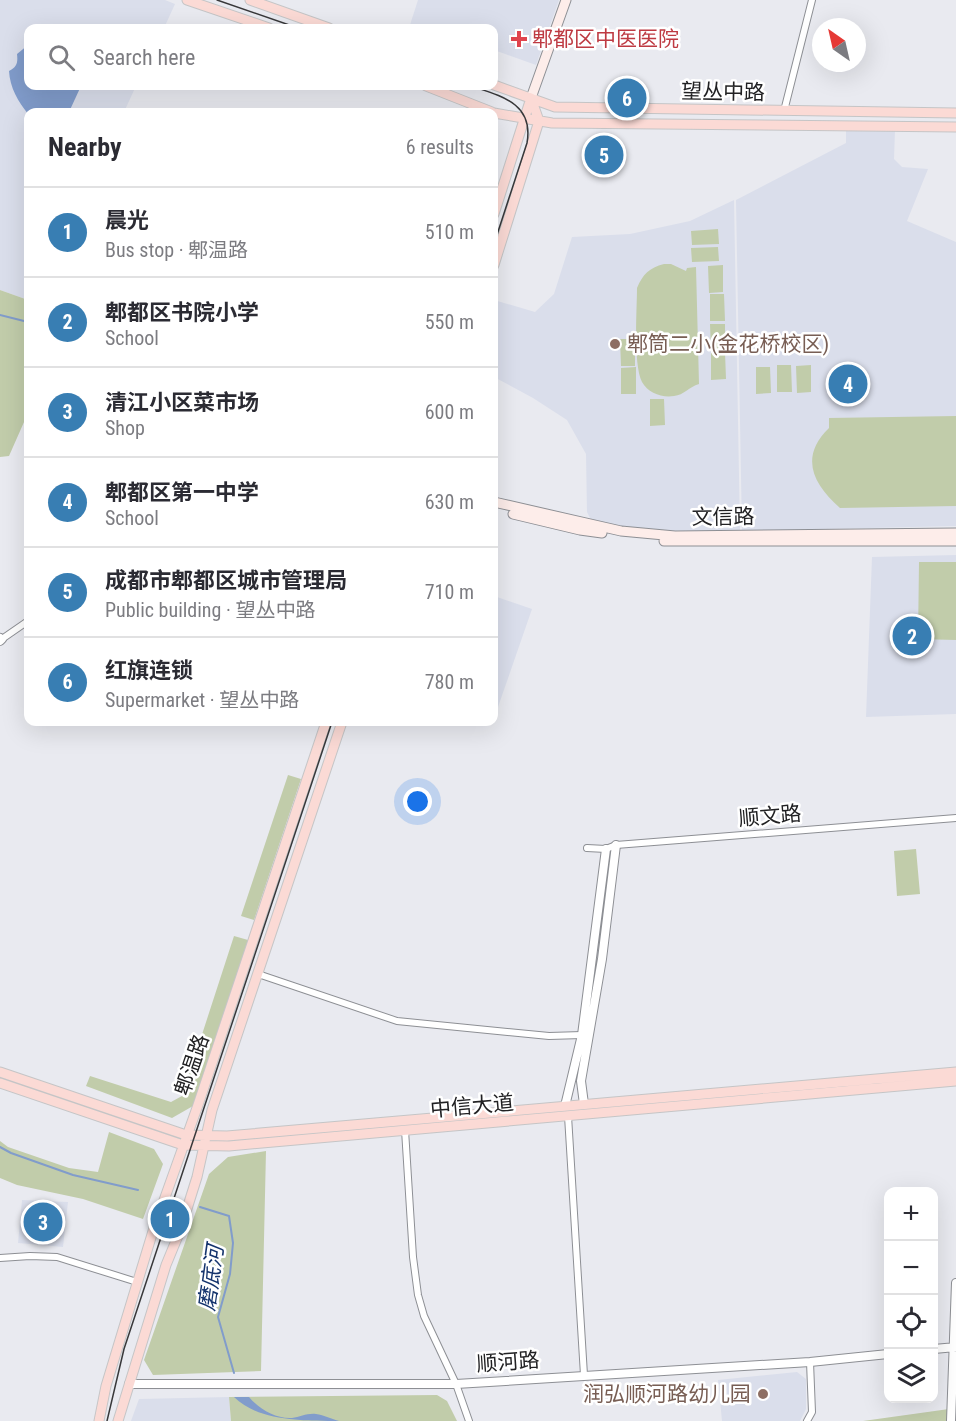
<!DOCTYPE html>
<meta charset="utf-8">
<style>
body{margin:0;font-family:"Roboto Condensed","Noto Sans SC",sans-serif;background:#f7f7f7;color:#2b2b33}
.controls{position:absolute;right:18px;bottom:18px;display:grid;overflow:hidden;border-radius:12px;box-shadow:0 6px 24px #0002}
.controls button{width:54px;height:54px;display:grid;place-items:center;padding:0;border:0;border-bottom:2px solid #e1e1e2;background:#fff;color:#2b2b33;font:30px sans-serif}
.compass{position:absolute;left:812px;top:18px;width:54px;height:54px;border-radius:50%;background:#fff;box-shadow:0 6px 24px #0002;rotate:326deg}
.you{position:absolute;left:418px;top:802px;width:21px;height:21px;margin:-15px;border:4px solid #fff;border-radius:50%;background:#1a73e8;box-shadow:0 0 0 9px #1a73e833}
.badge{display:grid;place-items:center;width:39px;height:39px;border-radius:50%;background:#387eb3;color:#fff;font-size:20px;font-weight:700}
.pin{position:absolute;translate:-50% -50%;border:3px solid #fff;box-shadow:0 2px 6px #0006}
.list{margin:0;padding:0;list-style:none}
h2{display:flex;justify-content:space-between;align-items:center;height:78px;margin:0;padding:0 24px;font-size:26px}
h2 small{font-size:20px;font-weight:400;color:#7c7c81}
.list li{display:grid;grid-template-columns:39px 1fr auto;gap:18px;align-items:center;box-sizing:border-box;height:90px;padding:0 24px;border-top:2px solid #e1e1e2}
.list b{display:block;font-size:22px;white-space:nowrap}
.list p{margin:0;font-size:20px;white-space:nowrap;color:#7c7c81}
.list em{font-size:20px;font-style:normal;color:#7c7c81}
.icon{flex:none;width:33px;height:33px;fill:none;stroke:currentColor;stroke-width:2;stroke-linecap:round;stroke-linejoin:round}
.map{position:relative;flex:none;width:956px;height:1421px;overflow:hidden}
.search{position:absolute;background:#fff;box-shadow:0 6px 24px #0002;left:24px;top:24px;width:474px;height:66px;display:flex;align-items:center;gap:15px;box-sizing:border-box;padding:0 21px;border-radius:12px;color:#7c7c81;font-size:22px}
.panel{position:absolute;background:#fff;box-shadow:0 6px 24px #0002;left:24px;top:108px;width:474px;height:618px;border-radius:12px}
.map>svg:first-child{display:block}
</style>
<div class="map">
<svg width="956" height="1421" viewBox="0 0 956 1421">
<rect width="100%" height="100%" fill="#e9eaf0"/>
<path fill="#dadeeb" d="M0 0H165L175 4 164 28H28V86H136L124 112H28V300L0 290Z
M418 0H559L536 65 494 50V28H409Z
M895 130 894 159 902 167 928 169 907 221 956 242V526L742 531 736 200 846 143V131Z
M734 200 740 531 662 533 597 525 591 520 587 512 586 454 567 420 533 398 494 377V300L535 312 554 294 572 237 630 234 690 221Z
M956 555V714L866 717 872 557Z
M494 596 532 609 498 707 494 705Z
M22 1200 68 1202 63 1247 18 1243Z
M797 1372 806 1379V1409L800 1421H722L718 1380Z
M229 1397 231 1421H131L139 1399Z"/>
<path fill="#c1ccaa" d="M718 229 719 244 692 245 691 231Z
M718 247 719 261 692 262 691 248Z
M664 264H671L686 271 687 268 696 267 699 384C689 387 684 395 674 396 662 398 648 393 642 382 633 364 637 310 637 288 643 274 649 268 664 264Z
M723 265V292L709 293 708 266Z
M0 290 28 300V413L9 456 0 457Z
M710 294H724L725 321H710Z
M710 324H725V350L711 351Z
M620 339H635V366H621Z
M725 352 726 379 711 380V353Z
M777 365H791L792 392H777Z
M811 365V392L797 393 796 366Z
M636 367V394H621V368Z
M756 367H770L771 393 756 394Z
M650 399H664L665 425 650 426Z
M956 416V506L840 508C813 484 799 457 829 428V418Z
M919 562H956V640L918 639Z
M288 775 301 779 254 920 241 916Z
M916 849 920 894 897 896 894 851Z
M234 936 248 940 193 1106 172 1118 86 1086 90 1076 171 1102 182 1096Z
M109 1132 154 1149 163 1164 143 1219 83 1199 17 1185 0 1178V1141L8 1147 69 1168 98 1172Z
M266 1151 261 1371 153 1375 144 1360 209 1174 228 1157Z
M437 1395 447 1401 457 1421H231L229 1397Z
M949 1409V1421H863Z"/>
<path fill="#819ccb" d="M28 45V86H81L69 112 28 114C18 101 10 88 9 71 17 67 18 63 17 54Z
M234 1397H249C259 1409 276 1419 292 1418 300 1417 307 1413 316 1414 324 1415 332 1419 339 1421 302 1421 258 1421 234 1397Z"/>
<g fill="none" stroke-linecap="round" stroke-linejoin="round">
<path stroke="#819ccb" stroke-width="2" d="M0 315 28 322
M0 1147 11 1153 73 1175 138 1190
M200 1207 229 1216 233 1243 230 1274 218 1317 234 1373"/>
<g stroke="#8d8f94" stroke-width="8">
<path id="minor" d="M784 111 812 0
M0 637 2 639 28 621
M587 848 606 849 616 845 956 818
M258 974 397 1021 549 1036 582 1035
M568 1116 584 1375
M405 1130 413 1257 418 1295 424 1316 456 1384 469 1421
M0 1258 30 1256 57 1257 137 1282
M807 1421 812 1412 810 1362"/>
</g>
<g stroke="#8d8f94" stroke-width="10">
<path id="tertiary" d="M0 638 2 639 0 641
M584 1104 581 1081 602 959 616 845
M565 1106 582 1035 606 849
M934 1349 956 1347
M129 1384H456L810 1362 888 1354
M951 1421 956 1283"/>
</g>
<g stroke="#8d8f94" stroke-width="11">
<path id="secondary" d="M531 98 566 0
M494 502 621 531 675 536 956 533
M513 514 580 530 602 533
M664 541H956"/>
</g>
<g stroke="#c5c5c6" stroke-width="11">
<path id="primary" d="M187 0 269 28
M250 0 329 28
M494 85 555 107 956 113
M426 86 492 112
M494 113 552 123 956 127
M494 214 531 98
M494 265 539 121 531 98
M0 1072 186 1135 227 1136 956 1072
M0 1083 183 1145 229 1146 956 1081
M99 1421 106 1386 153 1231 198 1105 326 722
M118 1421 166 1265 180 1231 197 1177 212 1110 342 722"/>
</g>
<use href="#minor" stroke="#fff" stroke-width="6"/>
<use href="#tertiary" stroke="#fff" stroke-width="8"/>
<use href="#secondary" stroke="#fdedea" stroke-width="9"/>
<use href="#primary" stroke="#fbdad5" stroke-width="9"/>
<path stroke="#38383a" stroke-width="1.5" d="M217 0 298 28
M471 86C501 96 534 103 527 143L494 244
M107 1421 124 1349 332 722"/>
</g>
<path fill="#e0444e" stroke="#fff" stroke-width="2" d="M516 30h6v6h6v6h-6v6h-6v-6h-6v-6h6z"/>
<g fill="#8d6e63" stroke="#fff" stroke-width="2">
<circle cx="615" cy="344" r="6"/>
<circle cx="763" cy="1394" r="6"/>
</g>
<g text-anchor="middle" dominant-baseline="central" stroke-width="5" stroke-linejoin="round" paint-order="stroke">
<g font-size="21" fill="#be3a42" stroke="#fff" text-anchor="start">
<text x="532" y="39">郫都区中医医院</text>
</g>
<g font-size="21" fill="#212123" stroke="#fff">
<text transform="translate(723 92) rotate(1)">望丛中路</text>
<text transform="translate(723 517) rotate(-1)">文信路</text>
<text transform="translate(770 816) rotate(-5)">顺文路</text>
<text transform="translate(192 1065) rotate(-71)">郫温路</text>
<text transform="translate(472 1106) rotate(-5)">中信大道</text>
<text transform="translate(508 1362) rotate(-4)">顺河路</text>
</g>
<g font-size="21" fill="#785e54" stroke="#fff" text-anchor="start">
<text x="627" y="344">郫筒二小(金花桥校区)</text>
<text x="751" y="1394" text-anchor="end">润弘顺河路幼儿园</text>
</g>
<g font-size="22" font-style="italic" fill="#15346d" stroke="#fff">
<text transform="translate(211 1278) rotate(-82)">磨底河</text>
</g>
</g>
</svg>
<div class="controls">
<button>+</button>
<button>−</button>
<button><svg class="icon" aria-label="locate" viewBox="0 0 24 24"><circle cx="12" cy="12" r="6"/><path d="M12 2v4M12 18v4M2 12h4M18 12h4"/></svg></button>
<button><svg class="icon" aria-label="layers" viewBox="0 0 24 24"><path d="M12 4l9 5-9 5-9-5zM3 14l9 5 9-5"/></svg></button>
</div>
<svg class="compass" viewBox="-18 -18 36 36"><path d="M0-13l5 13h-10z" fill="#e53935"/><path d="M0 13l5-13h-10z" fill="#7c7c81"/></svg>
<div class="you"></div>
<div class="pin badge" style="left:170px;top:1219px">1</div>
<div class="pin badge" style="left:912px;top:636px">2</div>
<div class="pin badge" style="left:43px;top:1222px">3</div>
<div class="pin badge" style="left:848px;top:384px">4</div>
<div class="pin badge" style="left:604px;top:155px">5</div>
<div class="pin badge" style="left:627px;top:98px">6</div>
<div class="search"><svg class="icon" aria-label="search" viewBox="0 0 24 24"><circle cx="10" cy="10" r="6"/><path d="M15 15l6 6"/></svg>Search here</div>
<section class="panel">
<h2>Nearby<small>6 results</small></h2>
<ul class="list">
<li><span class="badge">1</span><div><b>晨光</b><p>Bus stop · 郫温路</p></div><em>510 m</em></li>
<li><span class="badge">2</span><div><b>郫都区书院小学</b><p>School</p></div><em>550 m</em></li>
<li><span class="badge">3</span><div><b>清江小区菜市场</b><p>Shop</p></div><em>600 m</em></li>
<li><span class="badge">4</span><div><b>郫都区第一中学</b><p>School</p></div><em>630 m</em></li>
<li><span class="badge">5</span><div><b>成都市郫都区城市管理局</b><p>Public building · 望丛中路</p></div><em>710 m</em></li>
<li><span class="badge">6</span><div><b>红旗连锁</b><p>Supermarket · 望丛中路</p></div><em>780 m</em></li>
</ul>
</section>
</div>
